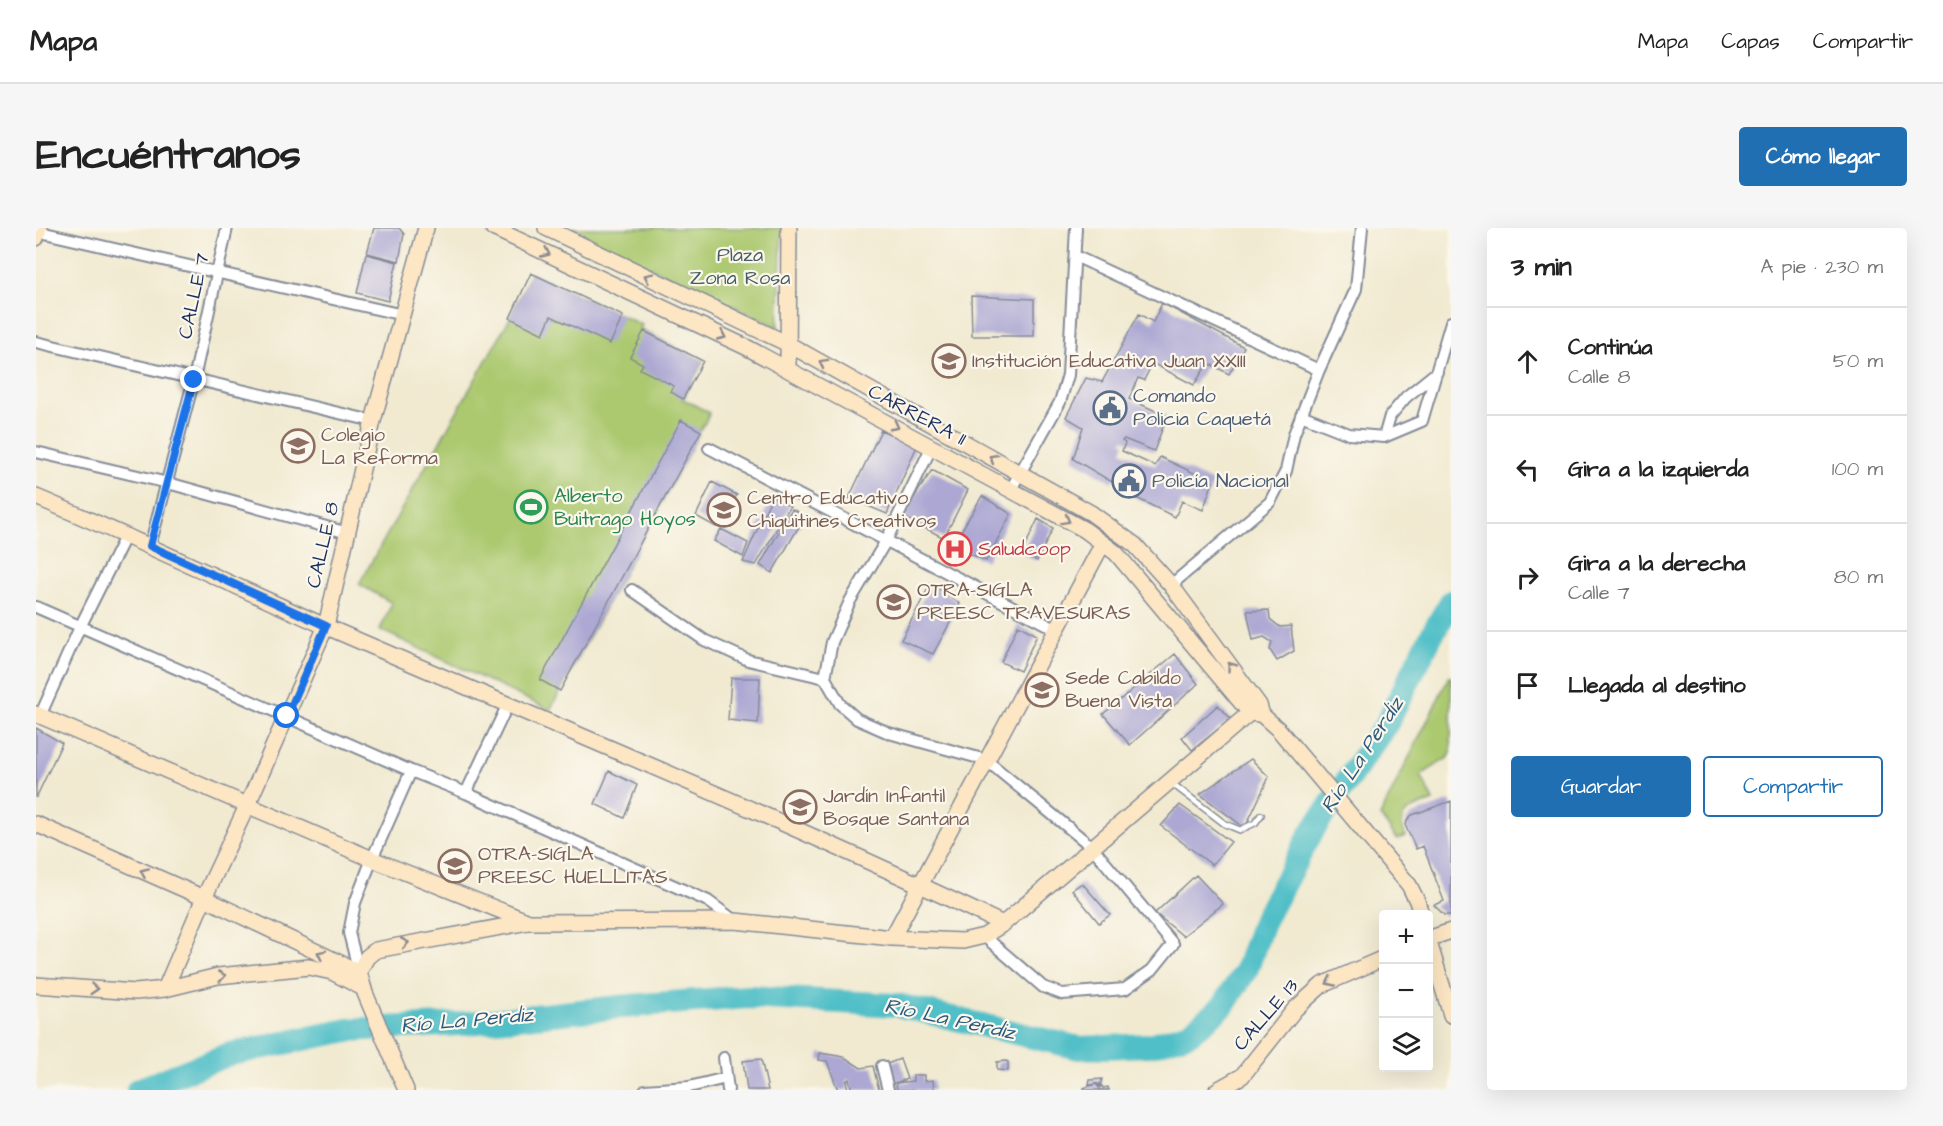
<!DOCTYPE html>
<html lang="es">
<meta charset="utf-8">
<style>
body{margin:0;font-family:"Architects Daughter",sans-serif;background:#f6f6f6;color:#222}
.controls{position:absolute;right:18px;bottom:18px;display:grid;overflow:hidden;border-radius:6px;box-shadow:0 6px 24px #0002}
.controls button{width:54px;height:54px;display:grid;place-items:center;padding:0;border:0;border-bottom:2px solid #e0e0e0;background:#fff;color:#222;font:30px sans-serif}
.stop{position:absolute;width:18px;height:18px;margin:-14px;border:4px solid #1a73e8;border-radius:50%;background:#fff}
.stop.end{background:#1a73e8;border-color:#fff;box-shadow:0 2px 6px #0008}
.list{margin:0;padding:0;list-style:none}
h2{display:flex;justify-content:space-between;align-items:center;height:78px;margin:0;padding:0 24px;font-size:26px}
h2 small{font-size:20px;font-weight:400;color:#767676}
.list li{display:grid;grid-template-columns:39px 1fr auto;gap:18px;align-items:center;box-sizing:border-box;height:108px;padding:0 24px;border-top:2px solid #e0e0e0}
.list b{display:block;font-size:22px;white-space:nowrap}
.list p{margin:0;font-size:20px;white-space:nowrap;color:#767676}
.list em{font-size:20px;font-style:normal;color:#767676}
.actions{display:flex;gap:12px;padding:18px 24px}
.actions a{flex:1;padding:14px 0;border:2px solid #1f6fb2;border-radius:6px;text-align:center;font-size:21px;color:#1f6fb2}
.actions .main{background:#1f6fb2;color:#fff}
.icon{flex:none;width:33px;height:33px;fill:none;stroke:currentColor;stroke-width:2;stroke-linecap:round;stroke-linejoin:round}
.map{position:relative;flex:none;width:1415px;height:862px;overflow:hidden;border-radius:6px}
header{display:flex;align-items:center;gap:36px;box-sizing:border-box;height:84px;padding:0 30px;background:#fff;border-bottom:2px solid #e0e0e0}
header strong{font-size:28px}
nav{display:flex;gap:33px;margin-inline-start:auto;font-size:21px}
.intro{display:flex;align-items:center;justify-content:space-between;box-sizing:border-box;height:144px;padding:0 36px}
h1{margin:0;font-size:42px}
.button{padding:15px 27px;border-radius:6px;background:#1f6fb2;color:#fff;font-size:21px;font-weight:700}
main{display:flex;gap:36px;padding:0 36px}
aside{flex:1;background:#fff;border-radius:6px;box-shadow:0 6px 24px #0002}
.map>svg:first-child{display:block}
</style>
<header>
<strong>Mapa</strong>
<nav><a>Mapa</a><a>Capas</a><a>Compartir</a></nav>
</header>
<div class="intro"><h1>Encuéntranos</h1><a class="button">Cómo llegar</a></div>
<main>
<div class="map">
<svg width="1415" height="862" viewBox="0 0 1415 862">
<rect width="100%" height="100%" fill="#fbf7ec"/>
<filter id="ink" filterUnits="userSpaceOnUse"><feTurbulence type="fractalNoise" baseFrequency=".0167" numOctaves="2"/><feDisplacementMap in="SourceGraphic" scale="12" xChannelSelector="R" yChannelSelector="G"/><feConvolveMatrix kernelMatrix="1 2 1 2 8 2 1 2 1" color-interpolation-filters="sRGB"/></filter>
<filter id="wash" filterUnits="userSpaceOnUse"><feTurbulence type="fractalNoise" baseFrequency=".008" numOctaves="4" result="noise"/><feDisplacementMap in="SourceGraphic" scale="24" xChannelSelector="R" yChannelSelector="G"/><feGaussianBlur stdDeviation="1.35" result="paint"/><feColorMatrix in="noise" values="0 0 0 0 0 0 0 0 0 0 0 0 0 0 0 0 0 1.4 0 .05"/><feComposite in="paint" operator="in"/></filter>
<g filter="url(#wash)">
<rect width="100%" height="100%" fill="#f1ead1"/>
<path fill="#acc970" stroke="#647c67" stroke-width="1.5" d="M530 0H746L742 99 723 90Z
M495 45 606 97 604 101 667 133 647 171 674 185 514 482 344 402 356 375 323 356 474 90Z
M1413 449H1415V525L1413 529 1385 547 1397 573C1379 580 1357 583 1370 608L1361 611 1344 588Z"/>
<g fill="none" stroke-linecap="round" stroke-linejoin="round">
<path stroke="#51bfc7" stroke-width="24" d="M102 862 194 826 312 802 423 796 593 778 712 769 861 777 1043 820 1114 817 1154 805 1187 778 1211 740 1227 694 1277 602 1351 495 1396 406 1415 374"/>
</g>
<g id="blocks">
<path fill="#aca7d3" d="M338 0H363L368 6 363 33 331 25Z
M330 26 361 34 352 73 321 65Z
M495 45 587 88 574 116 515 88 507 106 474 90Z
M935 68 998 71V108H936Z
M1126 75 1208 119 1193 146 1172 135 1158 157 1114 134 1110 140 1113 142 1108 152 1102 150 1093 171 1131 188 1118 223 1088 211 1086 213 1089 215 1086 223 1119 238 1124 229 1177 254 1167 282 1146 273 1139 289 1090 265 1091 261 1084 257V252L1079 250 1076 254 1037 231 1047 199 1030 189 1050 150 1066 154 1103 86 1117 94Z
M608 103 667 133 647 171 635 164 638 158 604 141 607 136 594 129Z
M645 192 665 203 524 463 504 452Z
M845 202 881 218 851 286 813 270Z
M896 242 932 262 908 310 866 288Z
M676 254 701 267 680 299 660 288Z
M736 268 754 278 720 337 707 334Z
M946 268 975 286 950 333 916 318Z
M756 281 769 288 736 345 724 337Z
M1002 291 1017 300 1001 333 986 325Z
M685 301 712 315 707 329 678 313Z
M895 355 924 376 897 426 865 412Z
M1233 382 1234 391 1244 399 1255 398 1258 423 1241 433 1234 422 1236 414 1228 409 1217 412 1211 383Z
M982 397 1001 407 984 443 965 434Z
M1139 426 1162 456 1094 517 1067 486Z
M695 450H724L722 495 692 492Z
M1182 477 1195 491 1156 522 1146 509Z
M0 500 26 515 0 570Z
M1215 531 1233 549 1209 600 1164 566Z
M573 543 601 557 588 590 559 576Z
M1415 573V687H1408L1398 677 1408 673 1387 618 1380 621 1370 599 1371 592 1376 587Z
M1144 577 1195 614 1176 637 1125 598Z
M1160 647 1187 676 1147 708 1119 685Z
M1046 655 1074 687 1063 695 1036 662Z
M784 825 808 829 825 840 837 838 843 862H816L813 851 810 853 812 862H802L791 833 783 832Z
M725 831 732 862H711L707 833Z
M864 831 871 851 855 856 851 836Z
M970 833 972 834V843L961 842V834Z
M877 847H888V853L897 852 898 862H861L860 855 877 853Z
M1066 851 1064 859 1066 858 1067 860 1072 859 1073 862H1049L1048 860 1060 856 1063 860V856L1053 857 1054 852Z"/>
</g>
</g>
<g filter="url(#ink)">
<use href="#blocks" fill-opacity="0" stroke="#868c98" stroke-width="1.5"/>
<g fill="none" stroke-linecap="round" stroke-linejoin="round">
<g stroke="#868c98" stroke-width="8">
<path id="lane" d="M1134 554 1189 596 1204 602 1219 595 1225 587"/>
</g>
<g stroke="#868c98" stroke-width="14">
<path id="street" d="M0 3 367 87
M1039 28 1283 142
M0 114 337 193
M1265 187 1313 206 1348 209 1386 193 1415 94
M1348 209 1354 188 1370 169 1401 144
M673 220 1021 402
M0 224 132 255 312 305
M975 261 1024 174 1032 147 1040 0
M114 318 158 151 191 0
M1135 357 1234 274 1250 243 1258 206 1283 142 1320 61 1326 0
M596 362 668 412 712 432 789 450 804 476 821 491 853 505 950 532 1056 619 1137 716 1116 742 1089 761 1026 766 1007 759 948 708
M0 379 375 543 430 565 672 673 699 693
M789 450 796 414 814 373 850 313 896 218
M4 488 44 399 90 307
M430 565 472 476
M323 744 313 705 319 675 336 631 375 543
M688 830 692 862
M846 838 852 862
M609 862 653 859 690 850"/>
</g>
<g stroke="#868c98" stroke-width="18">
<path id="secondary" d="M457 0 710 119 1049 302 1080 325 1214 485 1223 486
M510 0 752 116 1055 285 1099 317 1135 357 1223 477 1226 487 1243 502 1373 657 1381 673 1385 686
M0 10 3 0
M752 141 753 0
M0 269C98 310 194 356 291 399 517 497 745 590 967 696
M0 486 336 631 493 694 699 693 856 710 927 713 948 708 967 696 1223 477
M0 596 168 670 323 744 329 765 370 862
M856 710 1067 315
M1392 711 1415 787
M1392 711 1415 703
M323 744 331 729 340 722 492 694
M0 757 100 764 129 761 182 748 273 739 296 744 327 760
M129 761 168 670 211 578 290 398 337 193 390 0
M1181 862 1206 848 1259 781 1286 757 1348 730"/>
</g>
<use href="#lane" stroke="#fff" stroke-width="5"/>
<use href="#street" stroke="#fff" stroke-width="10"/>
<use href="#secondary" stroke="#fce6c4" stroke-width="15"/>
</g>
<defs><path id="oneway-chevron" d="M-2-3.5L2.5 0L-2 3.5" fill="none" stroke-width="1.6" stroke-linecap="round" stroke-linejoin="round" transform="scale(1.5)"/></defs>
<g stroke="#8c8a91">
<use href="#oneway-chevron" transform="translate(510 25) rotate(25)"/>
<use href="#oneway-chevron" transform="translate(612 49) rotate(-154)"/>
<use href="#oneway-chevron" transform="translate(686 108) rotate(25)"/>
<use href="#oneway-chevron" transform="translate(787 135) rotate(-151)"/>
<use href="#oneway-chevron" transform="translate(859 198) rotate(28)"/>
<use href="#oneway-chevron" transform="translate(957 230) rotate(-150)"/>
<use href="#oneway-chevron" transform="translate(1030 292) rotate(29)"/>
<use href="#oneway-chevron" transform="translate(1195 438) rotate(-126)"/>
<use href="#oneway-chevron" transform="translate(108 644) rotate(-156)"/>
<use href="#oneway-chevron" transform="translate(369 715) rotate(-10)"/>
<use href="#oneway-chevron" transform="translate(285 726) rotate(-154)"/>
<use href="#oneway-chevron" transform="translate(186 748) rotate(-8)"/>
<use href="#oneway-chevron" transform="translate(1294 754) rotate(155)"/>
<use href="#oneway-chevron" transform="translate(58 761) rotate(4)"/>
</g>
</g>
<g fill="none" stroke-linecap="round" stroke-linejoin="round" filter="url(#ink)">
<path stroke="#1a73e8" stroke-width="8" d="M158 152 114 318 290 398 251 488"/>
</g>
<defs>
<g id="school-ring" transform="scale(1.725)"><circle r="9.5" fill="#fbf7ec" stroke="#8d6e63" stroke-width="1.5"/><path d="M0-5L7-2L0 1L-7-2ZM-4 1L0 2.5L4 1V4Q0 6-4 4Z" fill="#8d6e63"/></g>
<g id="civic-ring" transform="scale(1.725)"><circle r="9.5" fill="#fbf7ec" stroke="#5c6f8a" stroke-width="1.5"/><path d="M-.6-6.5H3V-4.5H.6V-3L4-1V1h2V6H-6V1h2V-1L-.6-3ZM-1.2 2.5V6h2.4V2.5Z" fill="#5c6f8a"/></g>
<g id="stadium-ring" transform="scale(1.725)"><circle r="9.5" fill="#fbf7ec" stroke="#2e9e5b" stroke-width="1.5"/><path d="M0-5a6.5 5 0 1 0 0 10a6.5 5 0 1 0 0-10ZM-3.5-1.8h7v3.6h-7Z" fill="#2e9e5b"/></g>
<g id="hospital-ring" transform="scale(1.725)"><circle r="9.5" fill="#fbf7ec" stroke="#e0444e" stroke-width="1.5"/><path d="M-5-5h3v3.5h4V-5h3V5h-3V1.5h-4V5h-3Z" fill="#e0444e"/></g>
</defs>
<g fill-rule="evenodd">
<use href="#school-ring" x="913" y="133"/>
<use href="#civic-ring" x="1074" y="180"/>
<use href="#school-ring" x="262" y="218"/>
<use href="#civic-ring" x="1093" y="253"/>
<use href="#stadium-ring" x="495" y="279"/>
<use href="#school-ring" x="688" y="282"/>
<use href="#hospital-ring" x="919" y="321"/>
<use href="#school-ring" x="858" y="374"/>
<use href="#school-ring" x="1006" y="462"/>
<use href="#school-ring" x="764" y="579"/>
<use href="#school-ring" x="419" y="638"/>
</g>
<g text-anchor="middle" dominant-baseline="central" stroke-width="4.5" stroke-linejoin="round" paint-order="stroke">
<g font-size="20" fill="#465d63" stroke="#fbf7ec">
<text x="704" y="27">Plaza<tspan x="704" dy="23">Zona Rosa</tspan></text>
</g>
<g font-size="20" fill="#1b2f5e" stroke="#fbf7ec">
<text transform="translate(158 68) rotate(-78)">CALLE 7</text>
<text transform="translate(881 187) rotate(28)">CARRERA 11</text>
<text transform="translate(287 317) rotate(-77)">CALLE 8</text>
<text transform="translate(1230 787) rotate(-49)">CALLE 13</text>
</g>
<g font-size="20" fill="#785e54" stroke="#fbf7ec" text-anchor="start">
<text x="936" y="133">Institución Educativa Juan XXIII</text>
<text x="285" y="207">Colegio<tspan x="285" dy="23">La Reforma</tspan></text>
<text x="711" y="270">Centro Educativo<tspan x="711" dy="23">Chiquitines Creativos</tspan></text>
<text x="881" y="362">OTRA-SIGLA<tspan x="881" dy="23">PREESC TRAVESURAS</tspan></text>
<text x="1029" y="450">Sede Cabildo<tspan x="1029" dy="23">Buena Vista</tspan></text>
<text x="787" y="568">Jardín Infantil<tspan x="787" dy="23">Bosque Santana</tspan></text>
<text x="442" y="626">OTRA-SIGLA<tspan x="442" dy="23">PREESC HUELLITAS</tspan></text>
</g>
<g font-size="20" fill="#4e5e75" stroke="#fbf7ec" text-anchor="start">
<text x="1097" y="168">Comando<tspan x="1097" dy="23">Policia Caquetá</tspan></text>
<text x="1116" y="253">Policía Nacional</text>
</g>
<g font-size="20" fill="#27864d" stroke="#fbf7ec" text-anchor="start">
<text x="518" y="268">Alberto<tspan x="518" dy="23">Buitrago Hoyos</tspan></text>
</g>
<g font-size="20" fill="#be3a42" stroke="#fbf7ec" text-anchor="start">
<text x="942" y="321">Saludcoop</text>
</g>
<g font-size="21" font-style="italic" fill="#2b5a7e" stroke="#fbf7ec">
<text transform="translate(1326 527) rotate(-57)">Río La Perdiz</text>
<text transform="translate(914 791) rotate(12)">Río La Perdiz</text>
<text transform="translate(431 792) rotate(-5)">Río La Perdiz</text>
</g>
</g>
</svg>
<div class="controls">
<button>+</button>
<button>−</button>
<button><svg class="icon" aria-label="layers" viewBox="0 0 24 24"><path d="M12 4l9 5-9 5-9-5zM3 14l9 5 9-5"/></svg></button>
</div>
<div class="stop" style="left:251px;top:488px"></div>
<div class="stop end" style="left:158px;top:152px"></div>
</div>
<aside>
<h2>3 min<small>A pie · 230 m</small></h2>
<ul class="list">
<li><svg class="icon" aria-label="ahead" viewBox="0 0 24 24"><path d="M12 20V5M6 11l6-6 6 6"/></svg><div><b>Continúa</b><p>Calle 8</p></div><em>50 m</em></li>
<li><svg class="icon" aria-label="left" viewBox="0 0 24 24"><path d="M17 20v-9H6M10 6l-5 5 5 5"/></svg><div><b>Gira a la izquierda</b></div><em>100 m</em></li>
<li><svg class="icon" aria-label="right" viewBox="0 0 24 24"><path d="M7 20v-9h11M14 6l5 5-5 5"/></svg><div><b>Gira a la derecha</b><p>Calle 7</p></div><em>80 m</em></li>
<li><svg class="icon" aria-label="arrive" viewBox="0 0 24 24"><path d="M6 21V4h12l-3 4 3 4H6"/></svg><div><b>Llegada al destino</b></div></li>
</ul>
<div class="actions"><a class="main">Guardar</a><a>Compartir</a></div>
</aside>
</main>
